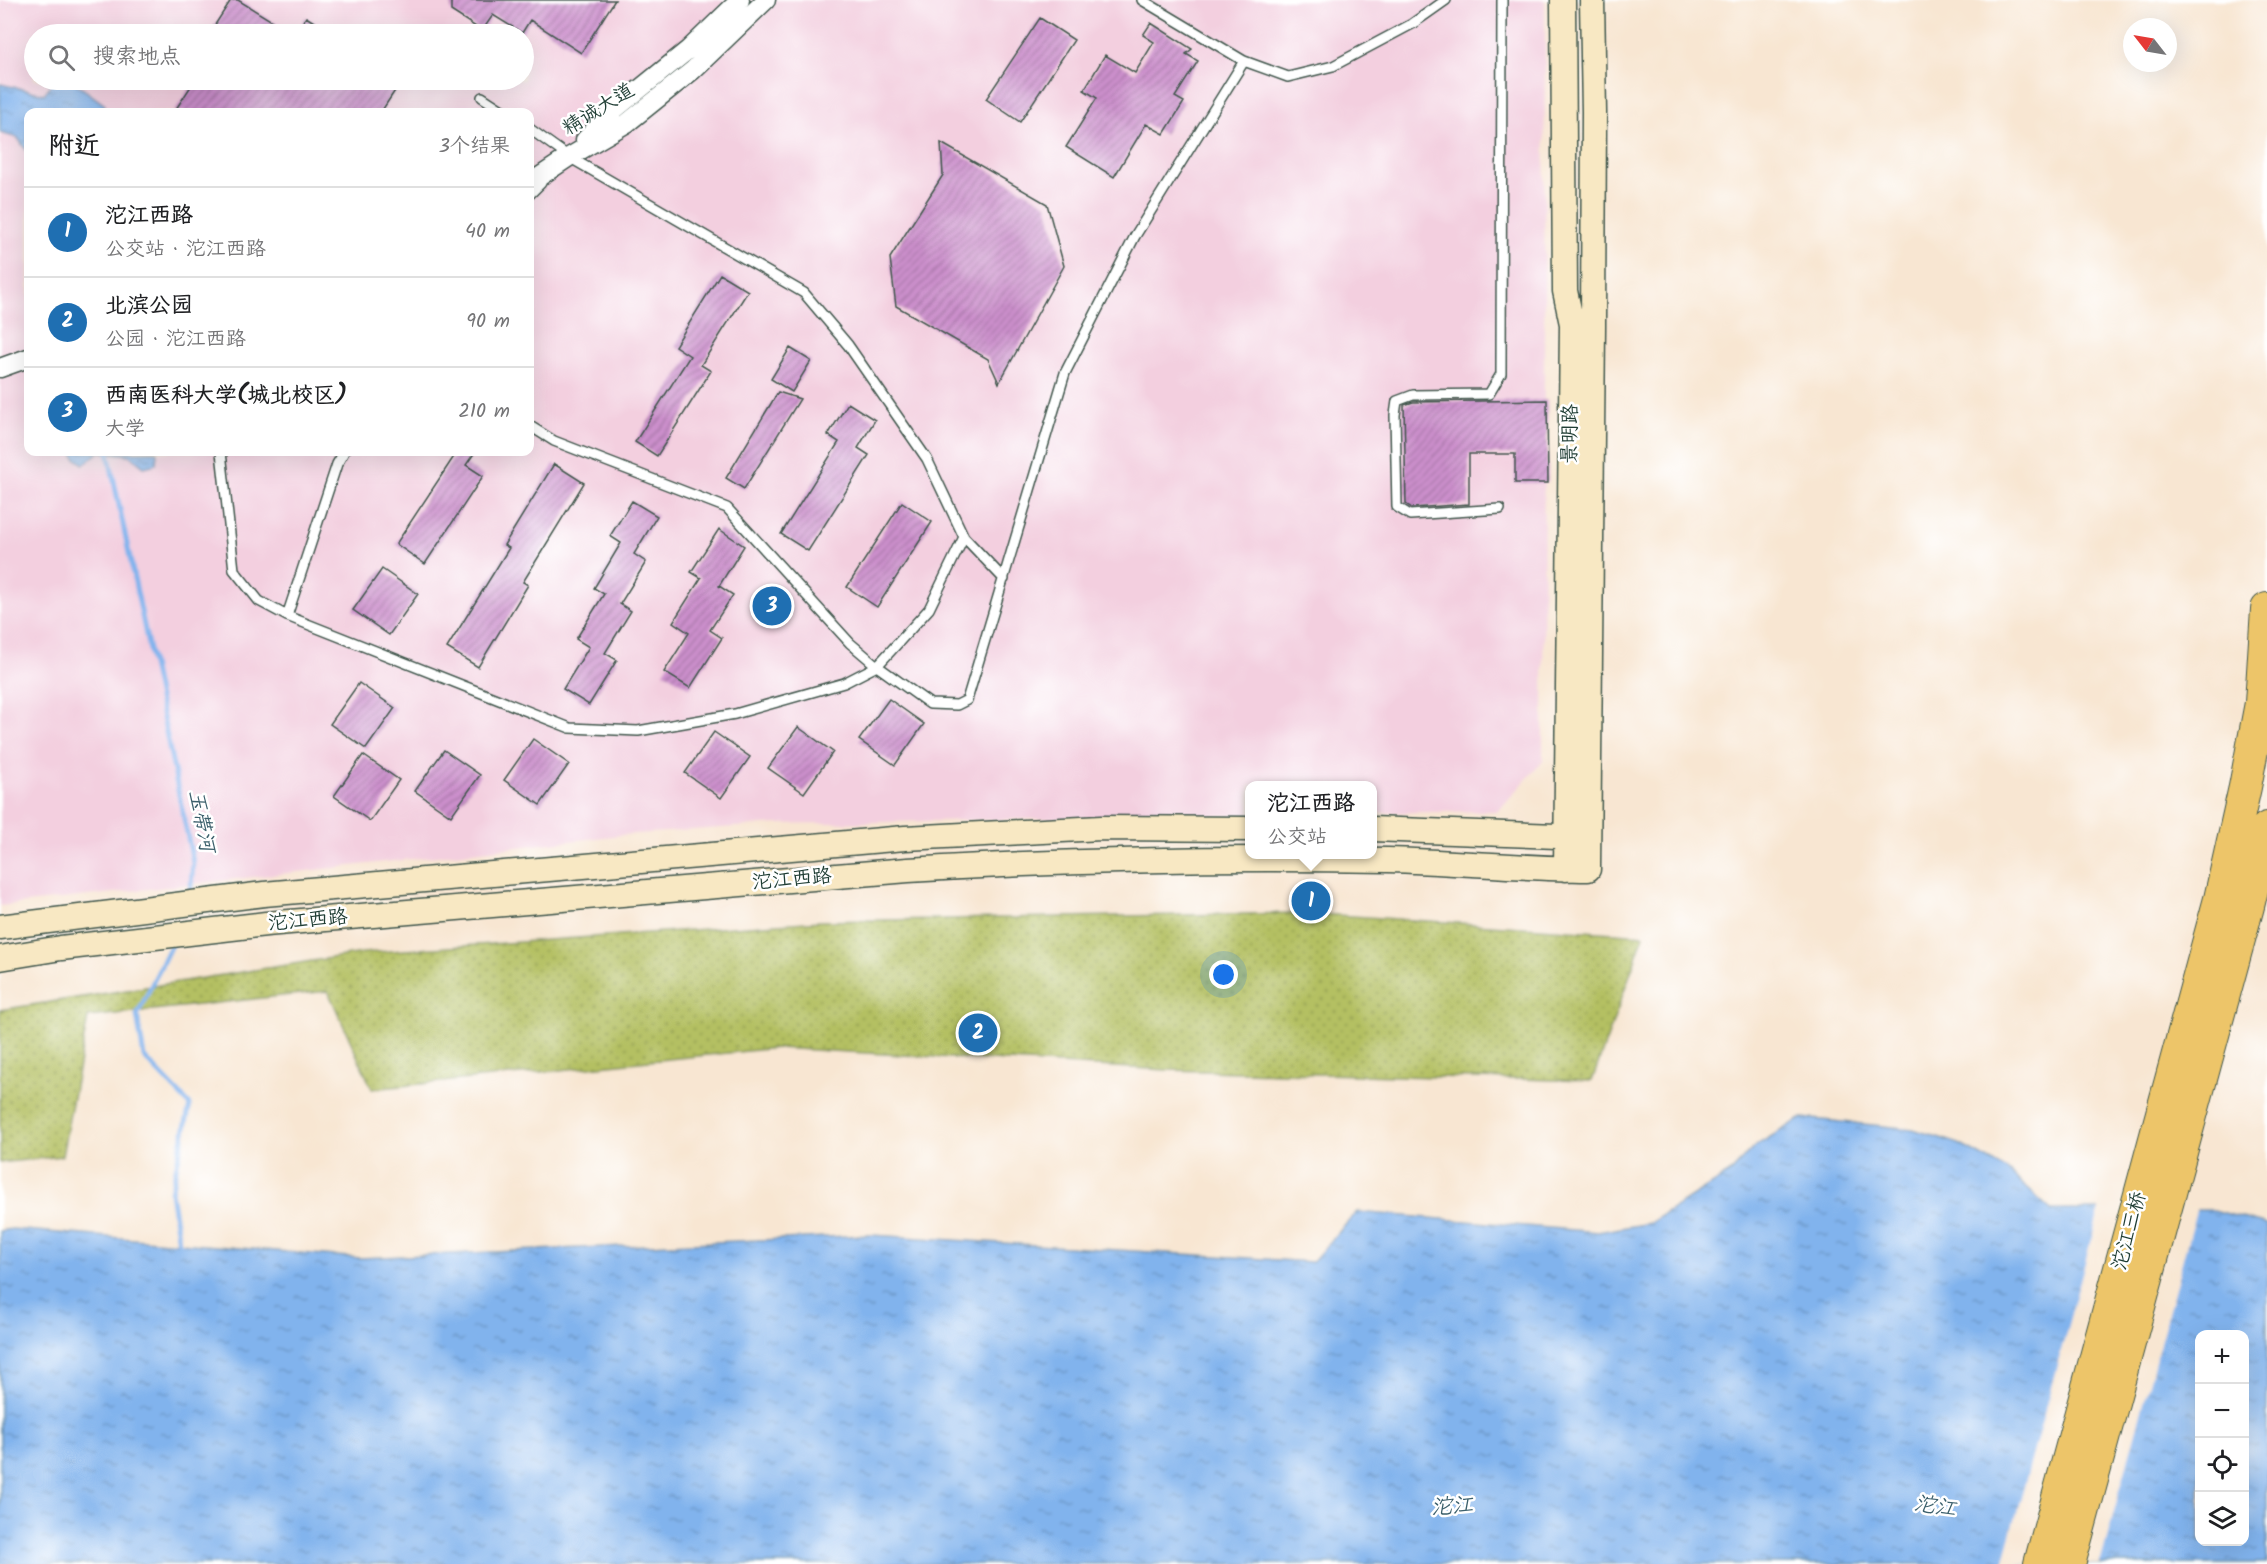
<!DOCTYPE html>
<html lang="zh">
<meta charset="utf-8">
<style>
body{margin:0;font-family:Kalam,"LXGW WenKai TC",sans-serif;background:#f2f2f2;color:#202124}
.controls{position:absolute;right:18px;bottom:18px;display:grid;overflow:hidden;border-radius:12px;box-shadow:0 6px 24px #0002}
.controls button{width:54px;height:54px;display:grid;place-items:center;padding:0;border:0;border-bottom:2px solid #e0e0e0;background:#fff;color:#202124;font:30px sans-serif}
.compass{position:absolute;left:2123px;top:18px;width:54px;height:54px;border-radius:50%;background:#fff;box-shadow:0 6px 24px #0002;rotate:301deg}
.you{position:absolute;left:1224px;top:975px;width:21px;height:21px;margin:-15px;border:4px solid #fff;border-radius:50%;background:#1a73e8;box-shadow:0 0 0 9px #1a73e833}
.badge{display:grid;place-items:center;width:39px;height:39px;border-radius:50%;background:#1f6fb2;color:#fff;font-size:20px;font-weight:700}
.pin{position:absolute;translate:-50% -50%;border:3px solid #fff;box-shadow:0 2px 6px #0006}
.popup{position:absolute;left:1245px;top:781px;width:132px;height:78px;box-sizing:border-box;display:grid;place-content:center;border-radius:12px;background:#fff;filter:drop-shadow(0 2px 4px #0005);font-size:20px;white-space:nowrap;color:#757577}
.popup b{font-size:22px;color:#202124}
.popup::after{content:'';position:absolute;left:50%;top:100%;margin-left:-12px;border:12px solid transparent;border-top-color:#fff}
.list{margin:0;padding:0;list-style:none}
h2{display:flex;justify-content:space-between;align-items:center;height:78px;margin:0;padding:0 24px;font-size:26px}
h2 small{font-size:20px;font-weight:400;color:#757577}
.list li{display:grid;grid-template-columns:39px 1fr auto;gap:18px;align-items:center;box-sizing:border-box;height:90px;padding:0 24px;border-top:2px solid #e0e0e0}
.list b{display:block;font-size:22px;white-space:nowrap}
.list p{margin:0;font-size:20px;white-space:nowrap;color:#757577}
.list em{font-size:20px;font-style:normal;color:#757577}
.icon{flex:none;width:33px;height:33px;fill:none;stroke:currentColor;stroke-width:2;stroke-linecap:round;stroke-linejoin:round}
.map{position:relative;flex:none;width:2267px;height:1564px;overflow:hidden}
.search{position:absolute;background:#fff;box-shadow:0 6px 24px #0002;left:24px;top:24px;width:510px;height:66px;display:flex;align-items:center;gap:15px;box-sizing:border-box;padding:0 21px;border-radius:33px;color:#757577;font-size:22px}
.panel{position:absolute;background:#fff;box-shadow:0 6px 24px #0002;left:24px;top:108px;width:510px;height:348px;border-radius:12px}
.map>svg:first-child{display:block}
</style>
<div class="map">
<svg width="2267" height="1564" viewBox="0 0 2267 1564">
<defs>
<pattern id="park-dots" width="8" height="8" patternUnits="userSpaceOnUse" patternTransform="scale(1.5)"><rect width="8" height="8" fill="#b4c062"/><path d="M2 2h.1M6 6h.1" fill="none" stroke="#929d52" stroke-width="1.8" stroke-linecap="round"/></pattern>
<pattern id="water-ripples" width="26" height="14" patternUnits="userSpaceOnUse" patternTransform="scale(1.5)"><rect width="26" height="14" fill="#81b3ed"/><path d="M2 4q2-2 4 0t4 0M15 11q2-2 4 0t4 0" fill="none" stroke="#6993c1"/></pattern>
<pattern id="building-hatch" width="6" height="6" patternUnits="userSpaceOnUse" patternTransform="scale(1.5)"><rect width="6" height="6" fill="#cc8fcc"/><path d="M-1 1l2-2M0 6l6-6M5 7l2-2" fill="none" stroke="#a576a6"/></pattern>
</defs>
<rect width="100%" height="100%" fill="#fff"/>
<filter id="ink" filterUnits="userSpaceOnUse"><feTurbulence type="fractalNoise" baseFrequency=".0167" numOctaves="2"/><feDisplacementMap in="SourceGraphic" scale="12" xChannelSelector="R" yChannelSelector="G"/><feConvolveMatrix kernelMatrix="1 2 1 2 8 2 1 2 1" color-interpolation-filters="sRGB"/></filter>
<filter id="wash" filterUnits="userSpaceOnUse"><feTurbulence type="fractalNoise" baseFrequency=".008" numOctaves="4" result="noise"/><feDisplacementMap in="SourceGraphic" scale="24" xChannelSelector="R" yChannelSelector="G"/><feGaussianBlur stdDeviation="1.35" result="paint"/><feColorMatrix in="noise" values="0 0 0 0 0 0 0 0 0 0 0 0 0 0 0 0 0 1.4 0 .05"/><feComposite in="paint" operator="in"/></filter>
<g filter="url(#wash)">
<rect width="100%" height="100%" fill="#f8e6d2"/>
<path fill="#f3cfdf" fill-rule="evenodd" d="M0 0H1545L1543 761 1498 811 1373 813 1372 786H1250L1249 815 778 824 622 835 0 906ZM34 34H524V80H34ZM28 112H530V452H28Z"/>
<path fill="url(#park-dots)" stroke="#6a7e4b" stroke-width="1.5" d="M1305 913 1644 935 1592 1081 1167 1070 777 1048 372 1089 328 991 88 1017 62 1156 0 1163V1010L363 953 821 921Z"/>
<path fill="url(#water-ripples)" stroke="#507890" stroke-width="1.5" fill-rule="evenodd" d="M55 80H71L105 105 102 112H28V153L18 138 0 133V84L44 94Z
M73 452H157L156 464 144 467 129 455 99 452 84 464 75 458Z
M1802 1118 1913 1129 1959 1144 2007 1170 2051 1210H2214L2267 1225V1564H0V1231L12 1229 360 1258 871 1235 1312 1262 1357 1212 1598 1232 1650 1223 1730 1173 1755 1146ZM2200 1334H2244V1542H2200Z"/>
<path fill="#f8e6d2" d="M2100 1207H2197L2100 1564H2003Z"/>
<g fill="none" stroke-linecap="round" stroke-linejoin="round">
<path stroke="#81b3ed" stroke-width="5" d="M108 452 193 862 190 897
M173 941 137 1015 144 1057 190 1105 171 1192 179 1243"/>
</g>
<g id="blocks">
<path fill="url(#building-hatch)" d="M231 0H238L293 34H209Z
M451 0H615L581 53 530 20 522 33 493 15 482 31 451 11Z
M306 17 333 34H295Z
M1040 18 1074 40 1020 122 986 99Z
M1151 23 1192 49 1186 54 1198 61 1175 97 1184 102 1164 134 1146 124 1114 177 1066 147 1097 98 1084 90 1105 55 1135 73 1154 42 1143 35Z
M195 80H402L381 112H174Z
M941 143 1047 204 1064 266 999 383 988 359 896 306 890 258 943 175Z
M720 274 748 291 701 365 711 371 657 456 635 442 690 356 675 346Z
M790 348 811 361 792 392 771 379Z
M778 392 800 399 744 489 726 478Z
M1547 400 1548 483H1515V454H1469V504L1412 508 1406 504 1404 405 1413 402Z
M848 403 875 420 858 448 869 455 808 551 781 534 839 442 828 435Z
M457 452H475L466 465 483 476 425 564 396 544Z
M554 464 584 483 523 582 528 585 478 667 447 648 509 548 504 545Z
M632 501 657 516 634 554 646 562 620 604 631 611 605 653 617 660 589 705 563 689 589 647 576 639 604 594 594 588 621 543 610 536Z
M902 502 932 522 877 607 847 587Z
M719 529 744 546 719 586 733 595 710 630 722 638 690 688 664 672 689 633 673 622 701 578 691 572Z
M382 569 418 594 389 635 353 610Z
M359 683 395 708 366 749 330 724Z
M889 699 924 724 895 765 859 740Z
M798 727 833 752 804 793 768 768Z
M714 732 750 757 721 798 685 773Z
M533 739 569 764 540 805 504 780Z
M444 750 480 775 451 816 415 791Z
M363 755 399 780 370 821 334 796Z"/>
</g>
</g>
<g filter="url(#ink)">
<use href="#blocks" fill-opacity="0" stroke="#40564c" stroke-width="1.5"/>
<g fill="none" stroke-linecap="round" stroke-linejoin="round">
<g stroke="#40564c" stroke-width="12">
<path id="lane" d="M1142 0 1244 61 1288 77 1333 66 1412 24 1446 0
M482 97 505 112
M530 129 569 157 804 293 848 345 927 459 964 537 1004 579
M530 194 541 183
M530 426 554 441 727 508 850 643 877 666 930 704 957 705 967 700 1065 373 1135 236 1244 61
M221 452 234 570 259 601 287 616 570 728 638 731 735 714 844 683 877 666 929 609 964 537
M1500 509 1410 515 1397 507 1395 415 1397 401 1413 395 1489 394 1501 374 1502 0
M287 616 337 464 344 452"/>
</g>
<g stroke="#40564c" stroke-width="21">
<path id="street" d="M585 140 614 110 688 50 740 0
M530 183 569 157 627 123 693 70 766 0
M0 368 28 358"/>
</g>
<g stroke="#40564c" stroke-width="27">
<path id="secondary" d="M1563 0 1565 291 1572 324 1566 869
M1372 829 1583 837
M0 927 264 894 905 838 1101 828 1250 829
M0 958 61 948 266 924 908 870C1068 860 1228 857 1388 860 1455 862 1521 868 1588 869L1593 326 1594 112 1592 0"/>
</g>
<g stroke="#40564c" stroke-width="34">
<path id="highway" d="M2040 1564 2220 899 2245 787 2261 703 2267 609
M2069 1564 2248 906 2267 828"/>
</g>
<use href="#lane" stroke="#fff" stroke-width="9"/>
<use href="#street" stroke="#fff" stroke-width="18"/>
<use href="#secondary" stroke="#f8e8c3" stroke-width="24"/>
<use href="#highway" stroke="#edc569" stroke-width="32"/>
</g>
</g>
<g text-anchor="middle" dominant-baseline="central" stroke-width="5" stroke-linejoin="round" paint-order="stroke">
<g font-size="20" fill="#1f3d34" stroke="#fff">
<text transform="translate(599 110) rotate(-32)">精诚大道</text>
<text transform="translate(1571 434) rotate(-89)">景明路</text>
<text transform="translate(792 880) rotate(-5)">沱江西路</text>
<text transform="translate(308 921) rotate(-5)">沱江西路</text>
<text transform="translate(2130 1231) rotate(-75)">沱江三桥</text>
</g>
<g font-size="21" font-style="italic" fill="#3c606c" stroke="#fff">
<text transform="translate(201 821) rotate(79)">玉带河</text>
<text transform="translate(1452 1507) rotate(-4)">沱江</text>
<text transform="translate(1935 1507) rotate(9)">沱江</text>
</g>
</g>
</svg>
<div class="controls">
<button>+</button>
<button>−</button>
<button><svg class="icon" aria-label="locate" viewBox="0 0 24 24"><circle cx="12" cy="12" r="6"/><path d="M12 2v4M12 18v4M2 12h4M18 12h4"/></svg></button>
<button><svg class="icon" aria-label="layers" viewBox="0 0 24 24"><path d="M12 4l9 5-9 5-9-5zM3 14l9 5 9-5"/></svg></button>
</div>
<svg class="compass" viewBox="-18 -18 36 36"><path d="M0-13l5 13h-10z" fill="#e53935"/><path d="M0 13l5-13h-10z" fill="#757577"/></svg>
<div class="you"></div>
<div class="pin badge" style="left:1311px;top:901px">1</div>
<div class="popup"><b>沱江西路</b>公交站</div>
<div class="pin badge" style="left:978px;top:1033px">2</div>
<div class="pin badge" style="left:772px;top:606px">3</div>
<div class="search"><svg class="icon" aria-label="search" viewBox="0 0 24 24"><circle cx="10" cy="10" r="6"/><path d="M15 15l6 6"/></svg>搜索地点</div>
<section class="panel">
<h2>附近<small>3个结果</small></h2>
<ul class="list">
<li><span class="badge">1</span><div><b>沱江西路</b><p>公交站 · 沱江西路</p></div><em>40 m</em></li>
<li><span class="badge">2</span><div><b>北滨公园</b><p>公园 · 沱江西路</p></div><em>90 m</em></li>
<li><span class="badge">3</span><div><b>西南医科大学(城北校区)</b><p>大学</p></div><em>210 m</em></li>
</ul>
</section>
</div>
